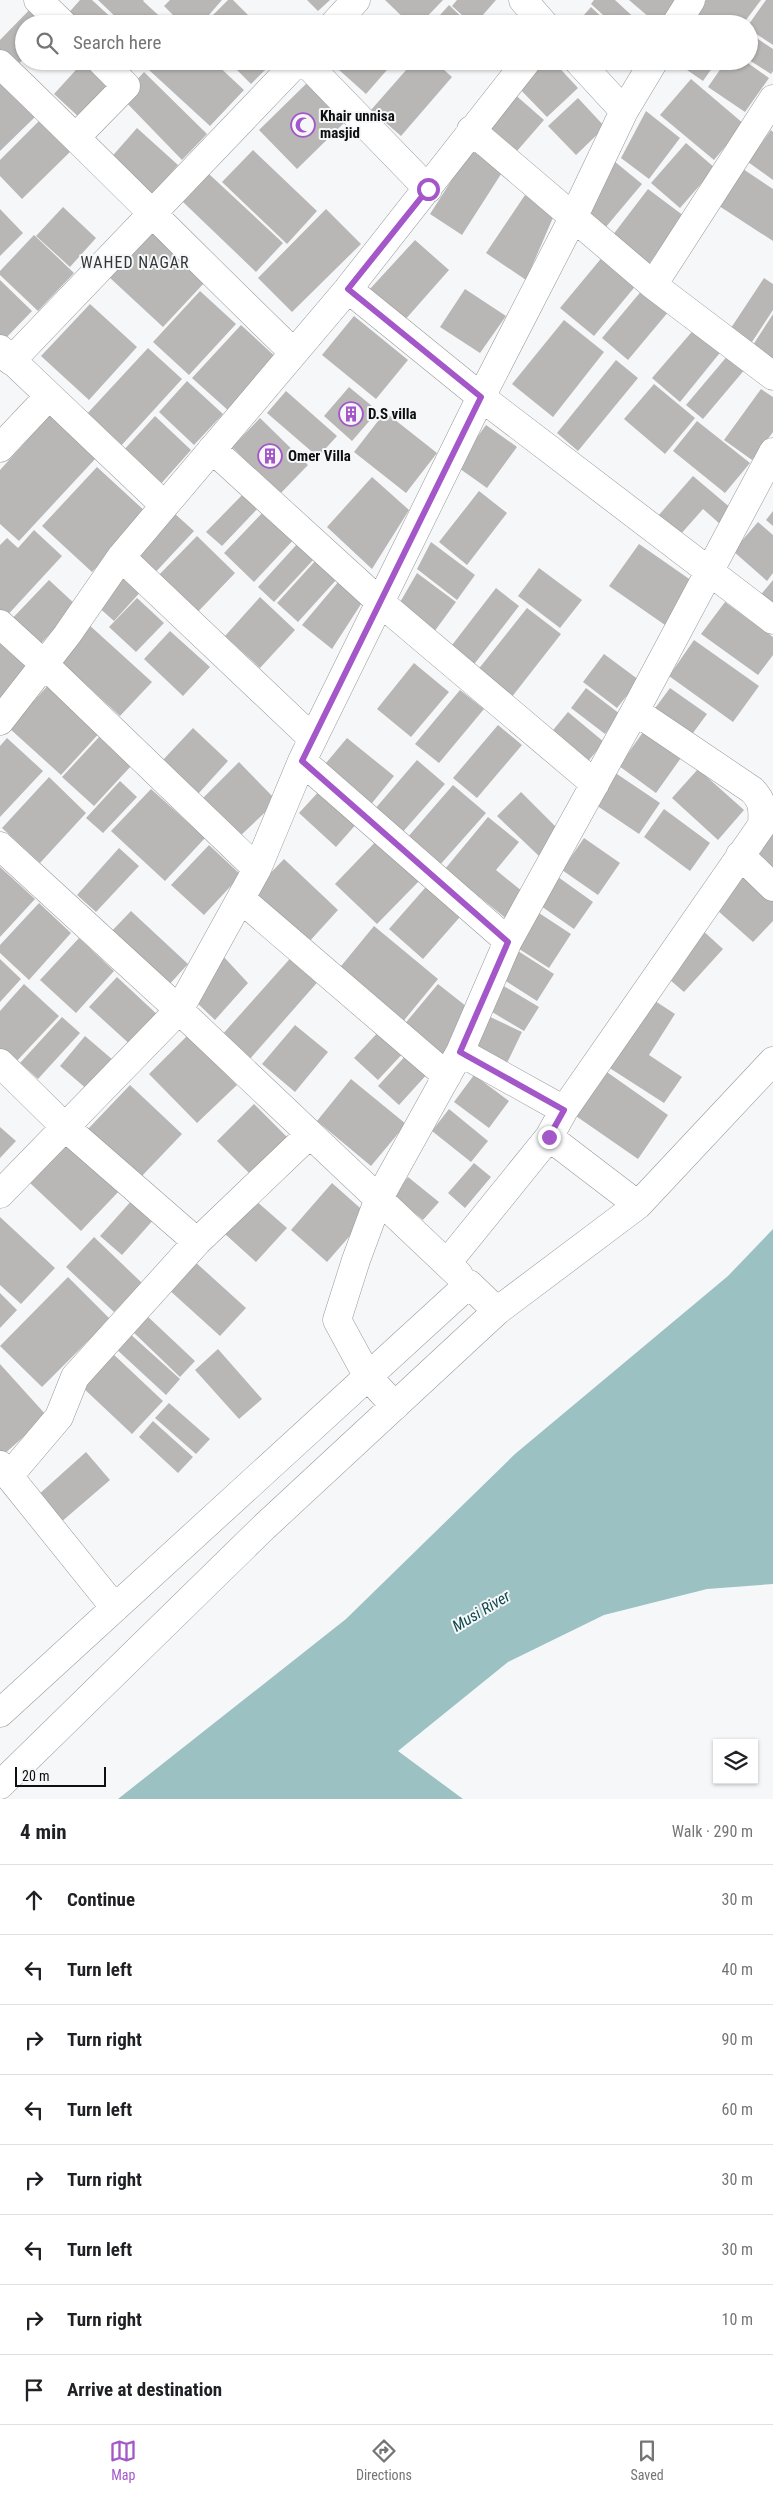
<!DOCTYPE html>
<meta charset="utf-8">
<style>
body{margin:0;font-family:"Roboto Condensed",sans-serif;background:#f2f2f2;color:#202124}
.controls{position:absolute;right:15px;bottom:15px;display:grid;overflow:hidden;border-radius:0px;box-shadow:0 1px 4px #0004}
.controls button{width:45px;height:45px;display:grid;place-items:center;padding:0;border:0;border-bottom:1px solid #e0e0e0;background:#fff;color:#202124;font:25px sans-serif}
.scale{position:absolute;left:15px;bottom:12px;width:91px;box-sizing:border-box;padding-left:5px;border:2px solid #0e0f0f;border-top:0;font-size:14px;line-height:18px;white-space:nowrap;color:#0e0f0f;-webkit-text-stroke:4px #f6f7f9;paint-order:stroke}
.stop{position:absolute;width:15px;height:15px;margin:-11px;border:4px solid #a457c9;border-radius:50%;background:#fff}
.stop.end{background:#a457c9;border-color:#fff;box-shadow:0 1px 5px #0008}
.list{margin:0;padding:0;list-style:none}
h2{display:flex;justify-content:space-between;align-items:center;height:65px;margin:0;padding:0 20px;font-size:21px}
h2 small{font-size:16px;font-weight:400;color:#757577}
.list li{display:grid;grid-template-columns:32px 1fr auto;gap:15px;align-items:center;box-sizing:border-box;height:70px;padding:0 20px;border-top:1px solid #e0e0e0}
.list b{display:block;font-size:19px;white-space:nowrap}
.list em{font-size:16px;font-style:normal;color:#757577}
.icon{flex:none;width:28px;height:28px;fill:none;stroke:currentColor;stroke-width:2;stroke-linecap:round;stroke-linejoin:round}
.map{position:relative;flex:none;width:773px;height:1799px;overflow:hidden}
.search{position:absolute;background:#fff;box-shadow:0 1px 4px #0004;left:15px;right:15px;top:15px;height:55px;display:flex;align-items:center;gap:12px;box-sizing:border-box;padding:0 18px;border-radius:28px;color:#757577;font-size:19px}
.sheet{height:625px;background:#fff}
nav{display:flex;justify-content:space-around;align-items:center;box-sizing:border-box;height:70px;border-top:1px solid #e0e0e0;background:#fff;font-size:14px;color:#757577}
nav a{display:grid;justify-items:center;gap:2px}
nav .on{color:#a457c9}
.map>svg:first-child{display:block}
</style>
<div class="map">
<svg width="773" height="1799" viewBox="0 0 773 1799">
<rect width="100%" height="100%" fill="#f6f7f9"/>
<path fill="#9bc1c3" d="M773 1229V1584L707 1589 604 1615 508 1662 398 1751 463 1799H118L346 1619 515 1454 728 1276Z"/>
<path fill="#b9b7b6" d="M80 0H92L116 22 114 24H73L65 17Z
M98 0H144L143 1 168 24H123Z
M170 0H222L201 24H182L164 6Z
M228 0H233L257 24H204Z
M307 0H330L318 11Z
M385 0H443L420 24H410Z
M457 0H496L475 24H472L452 6Z
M594 0H615L641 24H613L591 4Z
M629 0H680L660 24H657Z
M706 0H761L743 24H689Z
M766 0H773V45L749 29V24Z
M37 2 57 24H24V58L17 66 0 50V40Z
M449 5 469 24H432Z
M591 7 609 24H576Z
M749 33 773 49V71L771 74 749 60Z
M84 61H95L116 80 81 119 54 94Z
M112 61H140L127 75Z
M157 61H213L244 90 210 126 149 70Z
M228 61H274L251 84Z
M329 61H390L393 63 366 94Z
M414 61H434L452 77 401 136 371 110Z
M537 61H553L578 88 547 117 514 83Z
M674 61H717L703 81Z
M726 61H745L769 78 745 112 708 87Z
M144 72 207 134 182 160 121 97Z
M691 79 744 124 714 160 660 115Z
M0 80 35 117 0 151Z
M308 82 346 121 297 169 259 130Z
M512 92 544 120 517 151 485 123Z
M578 98 605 127 576 155 548 126Z
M646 111 680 138 649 179 621 158Z
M40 120 71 151 22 199 0 176V160Z
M137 128 178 165 149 198 108 161Z
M771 130 773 132V180L748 162Z
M686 143 715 168 680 208 651 183Z
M253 150 317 211 287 244 222 182Z
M471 150 503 171 462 235 430 214Z
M614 161 642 184 600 234 582 219Z
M740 167 773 189V241L716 204Z
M209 174 283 243 256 272 183 202Z
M648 189 684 216 646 268 609 240Z
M525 195 555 213 526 280 486 253Z
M63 207 96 238 70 267 36 236Z
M0 209 23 233 0 256Z
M326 209 361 244 292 312 258 278Z
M151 232 205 282 163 327 109 277Z
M34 235 74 273 38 311 0 275V271Z
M415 240 449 270 404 321 369 290Z
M604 255 638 283 594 336 560 308Z
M764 278 773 284V310L748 348 727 334Z
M0 280 32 311 3 341 0 338Z
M465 289 506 316 480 353 440 327Z
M643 289 669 311 628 360 602 338Z
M200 291 236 324 189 375 153 342Z
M90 304 137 347 89 400 41 356Z
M773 314V363L751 348Z
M354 316 408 360 376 399 322 355Z
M564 320 604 352 553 417 512 384Z
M241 325 279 360 230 412 192 378Z
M696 327 723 349 680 402 652 378Z
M148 348 182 379 119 448 85 416Z
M729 354 746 368 703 419 686 405Z
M616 360 638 378 578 451 557 433Z
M187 381 223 414 194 445 159 412Z
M654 384 695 418 665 454 624 419Z
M349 387 378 411 352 441 324 416Z
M761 389 773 397V432L752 460 724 440Z
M286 391 337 436 318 457 267 413Z
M385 412 437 453 406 493 354 452Z
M50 415 96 458 19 541 0 524V470Z
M155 416 191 450 159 486 122 452Z
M260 418 308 465 280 494 232 447Z
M697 421 750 463 725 493 673 451Z
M486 425 517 447 487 488 456 466Z
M97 467 147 513 92 572 42 526Z
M693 476 732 509 720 524 703 509 680 535 658 516Z
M372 477 409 510 372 569 327 527Z
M246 491 261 505 222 546 206 532Z
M479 491 507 513 467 565 439 542Z
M267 508 297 536 254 582 224 553Z
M773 511V526L766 520Z
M174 513 194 531 151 577 131 558Z
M758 522 773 535V573L767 581 733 551Z
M34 530 62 556 3 620 0 617V545L7 538 18 548Z
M197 536 235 573 192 618 154 580Z
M431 542 475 575 457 600 417 569Z
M298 543 315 558 274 602 258 587Z
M639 544 695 583 665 625 609 586Z
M316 560 337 579 298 622 277 603Z
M539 568 582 600 560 628 518 596Z
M126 571 144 588 114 621 96 605Z
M417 573 456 602 434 632 399 604Z
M49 580 76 605 35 650 7 624Z
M773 580V610L758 598Z
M339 581 363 601 332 649 302 625Z
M496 588 519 606 472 667 449 649Z
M260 597 295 630 260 668 225 636Z
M137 598 164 623 136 652 109 627Z
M725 602 773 637V655L758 675 701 634Z
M527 608 561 634 511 698 477 671Z
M87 623 152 682 120 716 56 657Z
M170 631 210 667 183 696 144 659Z
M694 640 759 686 733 722 669 676Z
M0 642 34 673 0 709Z
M604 654 639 680 617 708 583 682Z
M414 663 449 692 411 737 377 709Z
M52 681 103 729 61 775 9 728Z
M586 688 620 714 605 734 571 708Z
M670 688 707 714 690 737 653 711Z
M460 690 484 709 439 763 415 744Z
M568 712 604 742 585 765 549 735Z
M498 725 522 745 477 798 453 778Z
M193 728 228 761 198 794 162 761Z
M646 728 683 755 656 793 619 766Z
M99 737 131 766 94 806 62 777Z
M7 738 43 771 0 817V746Z
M347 738 394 776 368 808 321 769Z
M417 760 445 784 401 834 374 810Z
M239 762 277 801 238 838 201 800Z
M698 769 744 810 718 840 672 798Z
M614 772 660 803 639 834 593 803Z
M49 777 86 813 40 863 2 828Z
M120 781 137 797 103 833 86 818Z
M453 785 486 813 439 866 407 838Z
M322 788 359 821 336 847 299 813Z
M151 789 205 838 165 881 111 831Z
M521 792 562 833 539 856 497 816Z
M664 809 710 843 690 871 644 837Z
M488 817 519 842 496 870 528 896 508 920 445 869Z
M773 825V868L752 852Z
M381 836 423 877 377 924 335 884Z
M584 838 620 863 598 895 562 870Z
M209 845 241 875 204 915 171 885Z
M119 848 139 866 96 912 77 895Z
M284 859 338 910 308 943 253 891Z
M743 865 773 892V921L753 942 708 902Z
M0 867 35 899 0 937Z
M558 877 593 902 574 929 538 904Z
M432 880 466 910 423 959 389 929Z
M39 903 71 933 29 980 0 953V945Z
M131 911 188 964 166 988 108 935Z
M539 913 571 934 549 968 516 947Z
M374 926 438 979 401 1024 337 971Z
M700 928 723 949 684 992 662 973Z
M79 938 114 971 76 1013 40 980Z
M518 951 554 974 537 1001 501 978Z
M295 953 322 977 249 1060 221 1036Z
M223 956 248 983 215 1020 194 1000Z
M0 959 21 979 0 1002Z
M117 977 161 1018 134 1048 89 1007Z
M24 984 59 1016 14 1064 0 1052V1011Z
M438 984 471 1010 443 1060 403 1026Z
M502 985 539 1007 524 1031 487 1009Z
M652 999 675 1014 649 1055 682 1077 664 1103 608 1067Z
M486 1015 522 1032 507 1063 471 1046Z
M62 1017 80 1033 38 1079 20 1063Z
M295 1025 328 1052 295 1092 262 1064Z
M382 1028 406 1050 378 1080 354 1058Z
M188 1035 237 1085 197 1123 149 1074Z
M85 1036 113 1060 88 1090 60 1066Z
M408 1053 429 1072 399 1105 378 1086Z
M604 1070 668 1115 638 1159 573 1114Z
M474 1075 509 1101 489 1128 454 1102Z
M351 1079 406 1124 371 1166 317 1121Z
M130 1085 182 1134 140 1178 88 1129Z
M254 1104 290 1140 253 1177 217 1141Z
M449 1109 488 1141 471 1162 432 1131Z
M0 1127 16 1141 0 1158Z
M70 1140 122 1188 81 1231 30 1183Z
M474 1163 491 1177 465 1208 448 1193Z
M408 1177 439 1202 423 1220 393 1196Z
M332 1183 368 1215 327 1262 291 1230Z
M133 1199 155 1218 122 1255 100 1236Z
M255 1200 287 1228 256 1262 225 1234Z
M0 1217 55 1268 21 1304 0 1285Z
M94 1237 142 1283 114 1312 66 1267Z
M193 1260 246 1308 220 1336 167 1288Z
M68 1277 110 1319 42 1387 0 1346Z
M0 1293 17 1310 0 1328Z
M145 1314 195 1361 180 1377 131 1330Z
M128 1332 180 1379 166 1395 114 1347Z
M218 1349 262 1399 239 1419 195 1370Z
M111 1352 163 1401 132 1434 80 1385Z
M0 1364 47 1416 2 1456 0 1454Z
M169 1403 210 1439 196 1454 155 1418Z
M153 1421 193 1457 178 1473 139 1437Z
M86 1452 110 1480 60 1523 37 1496Z"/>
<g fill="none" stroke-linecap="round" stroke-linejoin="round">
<g stroke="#97989a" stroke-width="29">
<path id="minor" d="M38 0 63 24
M523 0 544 24
M334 24 356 0
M676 24 691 0
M304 61 428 189
M578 61 624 111
M0 64C99 159 195 257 294 353
M471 130 653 285 773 376
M76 137 126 86 101 61
M653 285 773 99
M348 289 481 397 773 620
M0 349 164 505
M11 361 298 61
M0 448 49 396
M212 449 381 603 595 784
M121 557 313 739
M0 624 45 665 257 869
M0 721 67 635 121 557 348 289 527 61
M302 761 508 941
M0 846 179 1010 459 1275
M740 855 773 887
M241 899 447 1076
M460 1052 564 1110
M0 1063 65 1127 197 1242
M549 1137 638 1205
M0 1194 179 1010 257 869 302 761 481 397 573 218 624 111 654 61
M447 1263 549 1137 564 1110 762 825C763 809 763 801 752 790L635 711
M395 1406 368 1377 337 1320 356 1260 379 1198 460 1052 508 941 635 711 773 452
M0 1465 115 1608
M9 1476 59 1417 75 1377 197 1242 309 1135
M0 1713 469 1284 497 1311
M0 1785 264 1527 497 1311 638 1205 773 1061"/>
</g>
<use href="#minor" stroke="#fff" stroke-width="28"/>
</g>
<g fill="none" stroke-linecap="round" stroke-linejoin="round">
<path stroke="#a457c9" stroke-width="6" d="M428 189 348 289 481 397 302 761 508 942 460 1052 564 1110 549 1137"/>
</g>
<defs>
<g id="mosque-ring" transform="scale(1.25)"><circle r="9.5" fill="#f6f7f9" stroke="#a457c9" stroke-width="1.5"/><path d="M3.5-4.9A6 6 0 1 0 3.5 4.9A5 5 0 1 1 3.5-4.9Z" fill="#a457c9"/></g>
<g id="building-ring" transform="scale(1.25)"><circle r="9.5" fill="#f6f7f9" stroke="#a457c9" stroke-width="1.5"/><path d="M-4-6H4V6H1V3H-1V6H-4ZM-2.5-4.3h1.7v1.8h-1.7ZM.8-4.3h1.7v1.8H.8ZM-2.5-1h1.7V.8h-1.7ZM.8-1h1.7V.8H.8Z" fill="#a457c9"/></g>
</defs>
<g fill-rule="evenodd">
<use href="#mosque-ring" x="303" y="125"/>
<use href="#building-ring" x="351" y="414"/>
<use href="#building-ring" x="270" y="456"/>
</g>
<g text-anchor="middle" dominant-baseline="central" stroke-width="4" stroke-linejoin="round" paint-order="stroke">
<g font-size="15" font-weight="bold" fill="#0e0f0f" stroke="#f6f7f9" text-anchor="start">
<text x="320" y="116">Khair unnisa<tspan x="320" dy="17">masjid</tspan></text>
<text x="368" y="414">D.S villa</text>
<text x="288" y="456">Omer Villa</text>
</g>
<g font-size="16" letter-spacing="1" fill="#353637" stroke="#f6f7f9">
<text x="135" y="262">WAHED NAGAR</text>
</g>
<g font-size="16" font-style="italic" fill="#104a4c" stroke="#f6f7f9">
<text transform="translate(481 1611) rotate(-31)">Musi River</text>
</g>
</g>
</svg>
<div class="controls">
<button><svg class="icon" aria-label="layers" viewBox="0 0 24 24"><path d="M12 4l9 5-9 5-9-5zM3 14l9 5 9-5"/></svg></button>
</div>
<div class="scale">20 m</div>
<div class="stop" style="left:428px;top:189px"></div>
<div class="stop end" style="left:549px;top:1137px"></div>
<div class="search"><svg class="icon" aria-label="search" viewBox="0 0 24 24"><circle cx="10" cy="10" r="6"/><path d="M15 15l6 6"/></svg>Search here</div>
</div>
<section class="sheet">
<h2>4 min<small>Walk · 290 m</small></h2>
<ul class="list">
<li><svg class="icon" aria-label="ahead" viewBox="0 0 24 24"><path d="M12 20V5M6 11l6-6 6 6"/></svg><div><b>Continue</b></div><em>30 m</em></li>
<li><svg class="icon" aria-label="left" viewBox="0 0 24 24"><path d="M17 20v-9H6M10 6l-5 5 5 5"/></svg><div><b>Turn left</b></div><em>40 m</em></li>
<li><svg class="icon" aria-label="right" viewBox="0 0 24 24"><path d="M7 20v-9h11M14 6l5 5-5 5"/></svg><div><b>Turn right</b></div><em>90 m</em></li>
<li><svg class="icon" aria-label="left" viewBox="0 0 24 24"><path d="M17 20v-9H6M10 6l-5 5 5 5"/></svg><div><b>Turn left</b></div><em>60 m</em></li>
<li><svg class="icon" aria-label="right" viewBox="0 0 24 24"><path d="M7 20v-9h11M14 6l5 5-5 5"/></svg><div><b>Turn right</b></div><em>30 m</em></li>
<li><svg class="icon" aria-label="left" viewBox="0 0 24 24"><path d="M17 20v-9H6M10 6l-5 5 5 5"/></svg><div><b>Turn left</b></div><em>30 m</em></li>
<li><svg class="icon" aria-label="right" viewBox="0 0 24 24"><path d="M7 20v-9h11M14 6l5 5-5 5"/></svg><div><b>Turn right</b></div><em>10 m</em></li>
<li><svg class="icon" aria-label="arrive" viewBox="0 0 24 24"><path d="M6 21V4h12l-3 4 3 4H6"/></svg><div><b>Arrive at destination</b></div></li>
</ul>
</section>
<nav>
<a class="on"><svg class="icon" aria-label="map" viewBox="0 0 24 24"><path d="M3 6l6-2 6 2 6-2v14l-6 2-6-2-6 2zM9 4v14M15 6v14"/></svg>Map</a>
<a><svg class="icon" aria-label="directions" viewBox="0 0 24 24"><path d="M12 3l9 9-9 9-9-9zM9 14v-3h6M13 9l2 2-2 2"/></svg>Directions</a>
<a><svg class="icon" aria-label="saved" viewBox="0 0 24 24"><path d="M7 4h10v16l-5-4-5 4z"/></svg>Saved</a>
</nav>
